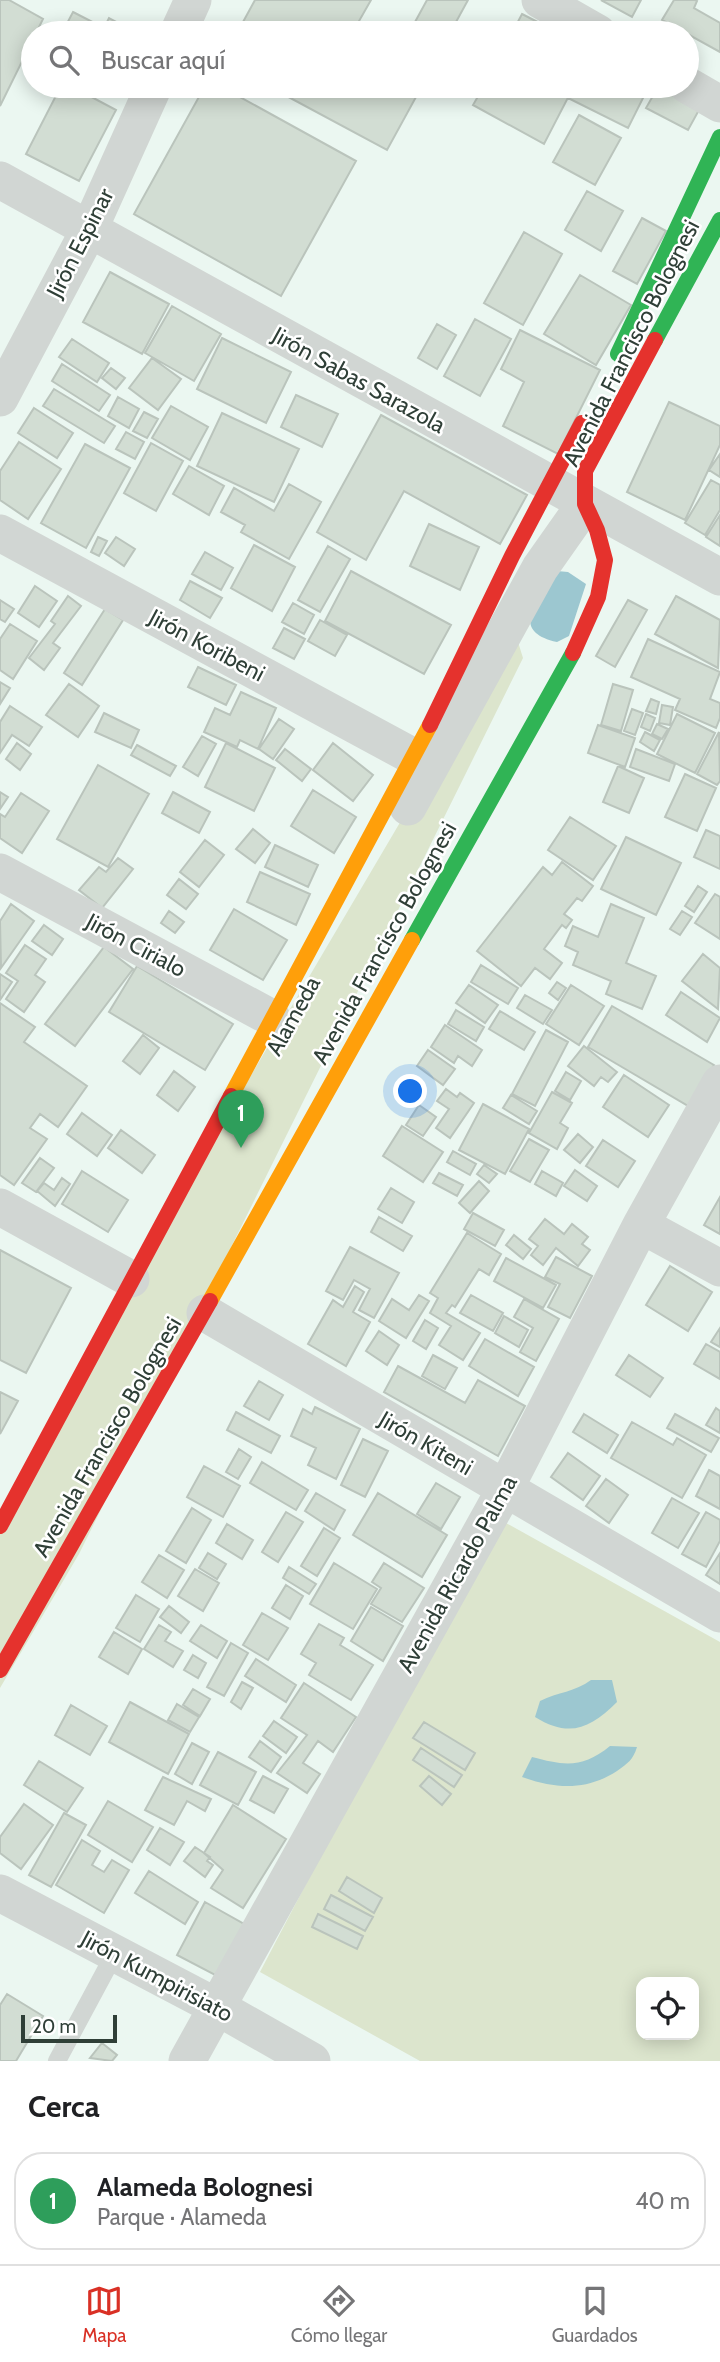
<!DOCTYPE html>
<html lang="es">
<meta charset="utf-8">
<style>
body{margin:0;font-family:Cabin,sans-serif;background:#f2f2f2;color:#202124}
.controls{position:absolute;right:21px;bottom:21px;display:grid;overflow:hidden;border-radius:14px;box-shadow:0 4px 18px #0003}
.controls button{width:63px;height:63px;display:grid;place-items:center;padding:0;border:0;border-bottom:2px solid #e0e0e0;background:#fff;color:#202124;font:35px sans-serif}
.scale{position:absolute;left:21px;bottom:18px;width:96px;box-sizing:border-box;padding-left:7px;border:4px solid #2f3f37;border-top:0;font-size:19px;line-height:24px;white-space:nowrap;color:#2f3f37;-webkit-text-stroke:5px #fff;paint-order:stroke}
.you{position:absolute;left:411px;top:1092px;width:24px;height:24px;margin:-18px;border:5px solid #fff;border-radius:50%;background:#1a73e8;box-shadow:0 0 0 10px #1a73e833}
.badge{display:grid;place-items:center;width:46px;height:46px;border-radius:50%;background:#d93025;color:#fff;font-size:23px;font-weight:700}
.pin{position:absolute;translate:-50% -58px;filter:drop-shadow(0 2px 4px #0008)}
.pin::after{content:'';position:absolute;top:37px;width:24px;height:21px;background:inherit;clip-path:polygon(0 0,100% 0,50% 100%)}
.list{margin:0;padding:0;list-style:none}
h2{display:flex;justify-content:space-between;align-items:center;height:91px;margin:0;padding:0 28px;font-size:30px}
h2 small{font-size:23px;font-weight:400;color:#757577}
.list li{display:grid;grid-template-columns:46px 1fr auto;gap:21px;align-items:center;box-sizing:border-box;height:98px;margin:0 14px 14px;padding:0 14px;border:2px solid #e0e0e0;border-radius:28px}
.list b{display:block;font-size:26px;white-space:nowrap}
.list p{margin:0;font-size:23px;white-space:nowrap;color:#757577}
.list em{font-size:23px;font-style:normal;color:#757577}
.icon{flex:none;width:38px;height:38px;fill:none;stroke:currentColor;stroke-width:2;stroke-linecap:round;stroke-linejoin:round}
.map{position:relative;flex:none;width:720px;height:2061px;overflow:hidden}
.search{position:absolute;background:#fff;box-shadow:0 4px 18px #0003;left:21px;right:21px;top:21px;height:77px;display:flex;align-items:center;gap:18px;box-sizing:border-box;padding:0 24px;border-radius:38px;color:#757577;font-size:26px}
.sheet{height:203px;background:#fff}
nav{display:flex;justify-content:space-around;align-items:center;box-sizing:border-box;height:98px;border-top:2px solid #e0e0e0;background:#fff;font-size:19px;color:#757577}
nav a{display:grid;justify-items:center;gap:4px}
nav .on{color:#d93025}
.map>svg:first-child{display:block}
</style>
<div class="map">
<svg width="720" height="2061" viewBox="0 0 720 2061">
<rect width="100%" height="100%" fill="#ebf7f1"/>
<path fill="#dce5cd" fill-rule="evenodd" d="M514 629 523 658 79 1554 0 1688V1527L131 1279Z
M497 1518 720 1642V2061H420L260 1972ZM641 1982H694V2035H641Z"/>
<path fill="#9cc7d0" d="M557 571 568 572 586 584 569 636 557 642C506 631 540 596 557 571Z
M591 1680H612L617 1702C590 1729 569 1738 535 1717L540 1701C558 1692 575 1692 591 1680Z
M610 1746 637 1747C633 1760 628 1763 617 1771 586 1791 556 1789 522 1777L532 1757C565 1766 583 1768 610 1746Z"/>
<path fill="#d2ddd3" stroke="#bac4bc" stroke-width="2" d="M0 0H9L43 19 0 106Z
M255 0H371L359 21 382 33H237Z
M427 0H468L450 33H409Z
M601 0H641L632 17Z
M674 0H695L697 1 694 8 720 23V52L662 20Z
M73 12 104 28 109 18 137 33H62Z
M522 14 559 33H512Z
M61 86H71L116 110 79 181 26 154Z
M205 86H220L356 161 281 296 134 214Z
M268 86H422L387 150Z
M484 86H574L544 144 473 105Z
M574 86H649L628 128 568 98Z
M658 87 699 110 688 130 646 108Z
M579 115 621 138 595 185 553 162Z
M587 191 623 211 601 251 565 230Z
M642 218 666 231 637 284 613 271Z
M524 232 562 254 523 325 484 303Z
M110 272 169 304 142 354 83 322Z
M580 275 631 305 596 365 544 334Z
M172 306 221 334 194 381 145 353Z
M475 319 511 339 480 396 444 376Z
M437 324 456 335 437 369 418 358Z
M520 330 600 370 558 454 503 426 524 382 501 369Z
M222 338 291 372 266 423 197 389Z
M72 339 109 363 97 382 59 357Z
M152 358 181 379 158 410 129 388Z
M62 364 110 395 99 411 52 381Z
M111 368 125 378 116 389 102 378Z
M54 389 115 426 104 443 43 406Z
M296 395 338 414 322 447 281 427Z
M118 397 139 409 129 428 108 416Z
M669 402 720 426V445L685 520 627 492Z
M171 406 208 427 190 460 152 438Z
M34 408 73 433 57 458 18 433Z
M144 412 158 419 147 438 133 431Z
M222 413 299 449 274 502 197 466Z
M381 415 527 495 500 544 404 491 366 560 317 532Z
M126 432 144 442 135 459 116 449Z
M19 442 61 469 28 519 0 500V471Z
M151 443 183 461 156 511 124 493Z
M85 444 130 468 86 548 41 523Z
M720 454V477L709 470Z
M189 466 224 486 209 515 173 494Z
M711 480 720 485V510L705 535 685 523Z
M289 484 321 502 289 559 241 532 245 525 221 512 234 488 274 511Z
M720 515V546L706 537Z
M429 524 479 547 460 590 410 566Z
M98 537 107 541 99 556 91 552Z
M116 537 135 549 124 566 105 553Z
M254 545 295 567 272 611 231 588Z
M328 546 350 559 320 612 298 600Z
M205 552 233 568 221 590 192 574Z
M351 571 451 625 424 674 325 621Z
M190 581 222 598 210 618 180 600Z
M35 586 57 601 39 627 18 613Z
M68 596 81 606 53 643 60 648 44 670 29 658 55 624 51 621Z
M676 596 720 620 718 668 655 634Z
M0 600 14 609 5 622 0 619Z
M628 600 647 610 615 667 596 656Z
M293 603 314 615 304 634 282 622Z
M105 609 123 620 82 685 64 673Z
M320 620 347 635 335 656 308 641Z
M10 624 37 641 13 679 0 670V639Z
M284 628 305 639 294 659 273 648Z
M648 639 720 672 710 699 720 703V718L716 728 675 710 680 699 631 677Z
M198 667 236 685 226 705 188 687Z
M0 682 10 688 0 704Z
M69 684 99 706 78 737 46 715Z
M613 684 633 690 621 731 601 725Z
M241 692 276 708 258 749 240 740 237 747 204 732 215 708 230 715Z
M651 699 659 702 656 714 646 711Z
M662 705 673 707 670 725 659 723Z
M10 706 42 727 29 746 12 735 0 753V722Z
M632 709 643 713 635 735 624 731Z
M104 713 139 730 131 748 95 732Z
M646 714 655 718 650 731 641 727Z
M677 714 715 733 695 773 657 754Z
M279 719 294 729 273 759 259 749Z
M657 724 668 729 662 739 652 734Z
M598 725 635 738 625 767 588 753Z
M645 732 660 740 654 751 640 742Z
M719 732 720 781 717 785 697 774Z
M202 736 216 744 198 776 183 767Z
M17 743 31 754 20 770 6 759Z
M226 743 275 768 254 811 205 787Z
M333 743 373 775 353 801 313 770Z
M137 745 176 766 170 776 131 755Z
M285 749 311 769 302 781 276 760Z
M636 749 675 764 669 781 630 767Z
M98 765 149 794 108 867 57 839Z
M618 766 644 778 629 813 603 802Z
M685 774 716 788 697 831 665 817Z
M313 790 356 817 334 853 291 826Z
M0 792 8 797 0 809Z
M173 792 210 812 199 833 162 813Z
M21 793 49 811 22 853 0 838V814L5 817Z
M570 817 616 846 593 880 548 850Z
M253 829 270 843 255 863 236 849Z
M706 830 720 836V869L694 857Z
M626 837 681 863 656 915 601 889Z
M205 840 224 855 199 887 180 872Z
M275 845 318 865 308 887 265 867Z
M118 858 133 869 102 908 79 890 99 867 106 872Z
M562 862 593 886 582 901 577 898 564 914 572 920 566 928 562 925 544 949 562 963 550 979 535 968 521 986 477 951 543 867 552 875Z
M260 872 310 894 296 925 247 902Z
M179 879 198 894 186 909 167 895Z
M698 886 707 892 694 912 685 906Z
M715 894 720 897V939L695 923Z
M11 904 34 921 1 968 0 921Z
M611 904 644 918 626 963 656 976 642 1009 606 994 611 981 573 965 578 952 565 946 573 926 598 937Z
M234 909 287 940 263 980 210 950Z
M169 911 184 922 175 933 161 923Z
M682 911 692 917 680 935 670 929Z
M44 925 63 939 52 955 32 941Z
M25 945 46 959 35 975 45 982 24 1012 6 999 18 981 6 973Z
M104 947 133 969 75 1046 45 1024Z
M703 954 720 968 718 1009 682 981Z
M481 965 518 988 508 1004 471 982Z
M137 966 233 1024 205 1070 109 1012Z
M0 974 12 982 0 1000Z
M557 982 566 988 558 1000 549 993Z
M469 985 498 1005 485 1023 456 1003Z
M571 985 604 1006 579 1045 546 1024Z
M681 992 720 1018 707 1042 666 1015Z
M525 995 552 1010 543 1024 517 1008Z
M0 1003 35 1027 24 1042 87 1086 58 1127 40 1114 30 1128 47 1139 14 1185 0 1175Z
M612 1006 714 1065 690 1107 588 1047Z
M456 1010 484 1027 476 1041 448 1024Z
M500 1011 535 1032 524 1050 489 1029Z
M445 1025 482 1050 472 1066 458 1056 454 1063 431 1047Z
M546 1030 568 1042 535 1106 512 1094Z
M143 1035 159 1048 140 1074 123 1061Z
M584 1046 617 1072 608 1082 601 1077 594 1086 568 1066Z
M428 1050 455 1069 443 1085 417 1066Z
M174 1071 195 1087 178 1111 157 1095Z
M566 1072 581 1081 570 1100 555 1091Z
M624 1075 669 1105 648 1137 603 1107Z
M446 1089 457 1097 460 1093 474 1103 450 1138 436 1128 449 1109 437 1101Z
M552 1092 572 1103 560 1123 568 1128 557 1149 529 1133Z
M511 1095 537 1111 529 1124 503 1108Z
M483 1104 529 1129 505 1174 459 1150Z
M419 1105 436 1117 423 1136 406 1125Z
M82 1113 112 1135 97 1156 67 1134Z
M402 1126 443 1152 423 1182 383 1156Z
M121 1130 155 1155 142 1173 108 1148Z
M578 1134 593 1147 580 1163 564 1150Z
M529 1139 549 1150 530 1182 510 1171Z
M603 1140 635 1161 618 1187 586 1166Z
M453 1151 476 1164 470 1175 447 1162Z
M40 1158 54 1168 36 1192 22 1183Z
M484 1165 497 1174 489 1183 477 1174Z
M575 1170 597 1186 587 1201 564 1186Z
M82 1171 128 1200 108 1232 62 1204Z
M542 1171 563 1183 556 1196 535 1184Z
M439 1173 463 1185 457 1196 433 1183Z
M62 1178 70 1184 55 1206 37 1191 44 1183 54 1190Z
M479 1181 489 1191 470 1213 459 1203Z
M391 1188 414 1202 402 1223 378 1209Z
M720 1197V1234L704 1225Z
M473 1213 504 1230 495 1246 464 1229Z
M379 1217 412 1236 403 1251 371 1232Z
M545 1219 564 1234 572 1224 588 1237 582 1244 590 1250 578 1266 556 1248 543 1265 531 1255 538 1246 529 1239Z
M467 1233 501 1254 489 1275 479 1269 455 1307 452 1305 446 1313 480 1333 463 1360 439 1345 451 1326 430 1313 438 1298 430 1293Z
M514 1235 531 1249 523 1259 506 1245Z
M350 1247 399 1273 374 1318 359 1310 370 1289 354 1280 343 1300 326 1291Z
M0 1250 71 1288 26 1373 0 1360Z
M556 1257 592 1276 570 1318 548 1307 560 1284 545 1277Z
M506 1258 556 1285 543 1308 494 1281Z
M670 1266 712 1292 688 1331 646 1305Z
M355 1286 364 1292 353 1312 370 1322 346 1366 308 1344 333 1300 343 1307Z
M419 1295 429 1301 406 1338 379 1321 392 1299 409 1310Z
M471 1295 503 1313 493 1331 460 1313Z
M524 1299 559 1319 536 1361 520 1352 533 1328 514 1317Z
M504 1316 528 1330 519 1347 495 1333Z
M425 1320 438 1328 426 1349 413 1341Z
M720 1328V1347L711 1342Z
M379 1331 399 1345 387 1365 366 1351Z
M485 1339 534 1367 518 1396 469 1366Z
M706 1344 720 1352V1379L694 1364Z
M433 1355 457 1368 445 1389 422 1376Z
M629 1355 663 1378 650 1397 616 1375Z
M398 1366 465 1403 478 1380 525 1406 498 1456 384 1392Z
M259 1381 283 1395 269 1420 244 1406Z
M0 1392 18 1401 0 1434Z
M315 1407 360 1429 336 1479 308 1465 316 1448 291 1436 303 1409 312 1414Z
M716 1408 720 1411V1433L706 1425Z
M236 1412 280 1436 271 1453 227 1430Z
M584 1414 618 1435 607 1453 573 1432Z
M675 1414 719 1438 711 1452 667 1428Z
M632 1422 673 1445 677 1438 706 1455 682 1498 611 1458Z
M363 1439 388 1451 365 1497 341 1485Z
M239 1449 251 1457 238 1479 226 1472Z
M568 1453 600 1476 583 1500 551 1477Z
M262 1462 308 1490 296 1510 250 1483Z
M204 1466 240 1486 223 1517 187 1497Z
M709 1470 720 1476V1509L696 1496Z
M606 1479 628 1495 609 1523 586 1506Z
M436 1483 460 1497 441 1529 417 1514Z
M316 1493 345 1510 334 1530 305 1511Z
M378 1493 447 1535 422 1577 353 1535Z
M672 1498 699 1513 678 1548 652 1533Z
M192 1508 211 1520 186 1563 166 1551Z
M286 1512 303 1522 278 1562 262 1552Z
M706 1512 720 1520V1541L706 1567 682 1554Z
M227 1524 253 1540 242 1559 216 1543Z
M324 1528 340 1538 317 1576 301 1566Z
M208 1553 226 1564 217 1579 199 1568Z
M720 1553V1584L706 1575Z
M159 1555 184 1570 167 1598 142 1582Z
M334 1563 377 1589 353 1629 310 1604Z
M384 1563 424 1588 402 1622 371 1604 381 1588 372 1582Z
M289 1567 316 1584 309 1594 283 1578Z
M195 1569 219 1583 203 1611 178 1596Z
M286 1585 303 1596 290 1619 272 1608Z
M136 1595 159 1609 140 1642 116 1628Z
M169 1606 189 1622 181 1633 160 1617Z
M371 1607 403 1626 383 1661 351 1641Z
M262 1613 288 1628 268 1660 243 1645Z
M319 1624 344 1638 340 1645 373 1665 351 1700 309 1675 316 1663 301 1654Z
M159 1625 171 1632 165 1641 183 1651 173 1667 144 1649Z
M201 1625 227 1641 217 1658 190 1641Z
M114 1632 142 1649 128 1674 99 1657Z
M231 1643 248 1653 224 1696 207 1687Z
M193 1655 206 1663 198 1678 184 1670Z
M256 1659 296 1685 286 1702 245 1676Z
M242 1682 253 1688 241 1709 231 1702Z
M304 1683 356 1717 333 1752 318 1741 303 1763 320 1774 307 1793 277 1773 307 1735 281 1718Z
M193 1689 210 1699 200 1716 183 1705Z
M130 1702 189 1734 168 1774 109 1742Z
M177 1704 199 1717 190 1732 168 1720Z
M71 1705 107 1726 90 1755 55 1735Z
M274 1721 297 1737 286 1753 263 1736Z
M424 1722 475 1753 465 1770 413 1738Z
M260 1741 281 1757 271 1772 249 1757Z
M192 1743 209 1752 192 1784 175 1774Z
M421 1748 462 1775 454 1787 413 1760Z
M218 1752 256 1772 238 1805 200 1785Z
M39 1761 83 1788 67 1812 24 1785Z
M263 1776 288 1789 274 1813 250 1800Z
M429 1776 451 1794 442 1805 420 1786Z
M163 1777 211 1799 205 1811 187 1801 174 1825 145 1810Z
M108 1801 153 1827 132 1862 88 1835Z
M24 1804 53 1825 21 1869 0 1853V1837Z
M233 1805 286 1839 243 1908 211 1888 223 1870 204 1853Z
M64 1813 86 1825 51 1887 29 1875Z
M160 1828 184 1842 170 1865 147 1850Z
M82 1840 100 1851 92 1865 104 1872 112 1860 129 1870 104 1913 56 1885Z
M195 1847 210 1857 207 1861 213 1865 205 1877 184 1861Z
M149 1871 198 1902 185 1924 135 1893Z
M347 1877 382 1898 374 1913 339 1891Z
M331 1895 373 1917 365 1931 324 1909Z
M205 1902 244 1924 217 1976 177 1955Z
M318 1914 363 1936 357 1949 312 1927Z
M7 1994 43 2016 16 2061H0V2005Z
M102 2043 117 2055 112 2061 90 2058Z"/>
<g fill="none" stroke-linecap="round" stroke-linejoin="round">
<path stroke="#d1d6d3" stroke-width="18" d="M57 2061 115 1953"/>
<path stroke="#d1d6d3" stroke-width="37" d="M540 0 598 33
M178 33 193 0
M687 85 720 104
M0 180 720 577
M0 398 89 230 154 86
M0 533 414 757
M408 807 540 568 585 504
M0 872 272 1018
M0 1207 131 1279
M641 1225 720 1268
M205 1313 720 1614
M0 1893 217 2007 312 2061
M187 2061 505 1489 641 1225 720 1083"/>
<path stroke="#30b455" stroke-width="16" d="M655 340 720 220
M618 354 720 137
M412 940 573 653"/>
<path stroke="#ff9f0a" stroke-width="16" d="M231 1096 430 725
M210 1301 412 940"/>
<path stroke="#e5322d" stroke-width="16" d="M573 653 598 597 605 560 597 530 585 504V471L655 340
M430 725 512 556 582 423
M0 1526 231 1096
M0 1670 210 1301"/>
</g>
<g text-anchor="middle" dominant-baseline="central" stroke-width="5" stroke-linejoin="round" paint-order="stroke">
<g font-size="23" fill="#2f3f37" stroke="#fff">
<text transform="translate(80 243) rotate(-63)">Jirón Espinar</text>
<text transform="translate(631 343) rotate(-63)">Avenida Francisco Bolognesi</text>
<text transform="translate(359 380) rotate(29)">Jirón Sabas Sarazola</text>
<text transform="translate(207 645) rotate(28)">Jirón Koribeni</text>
<text transform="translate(384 943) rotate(-61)">Avenida Francisco Bolognesi</text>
<text transform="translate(136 945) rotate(28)">Jirón Cirialo</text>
<text transform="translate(293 1016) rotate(-61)">Alameda</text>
<text transform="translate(107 1437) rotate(-60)">Avenida Francisco Bolognesi</text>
<text transform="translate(426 1443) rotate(30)">Jirón Kiteni</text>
<text transform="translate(457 1574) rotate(-61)">Avenida Ricardo Palma</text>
<text transform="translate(157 1976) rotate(28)">Jirón Kumpirisiato</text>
</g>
</g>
</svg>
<div class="controls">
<button><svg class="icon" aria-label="locate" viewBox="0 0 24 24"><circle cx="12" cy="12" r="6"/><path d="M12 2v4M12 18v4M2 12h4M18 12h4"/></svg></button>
</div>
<div class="scale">20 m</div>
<div class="you"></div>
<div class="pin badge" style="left:241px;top:1148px;background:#2e9e5b">1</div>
<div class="search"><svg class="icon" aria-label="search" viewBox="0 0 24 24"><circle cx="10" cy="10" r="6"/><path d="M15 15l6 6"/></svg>Buscar aquí</div>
</div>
<section class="sheet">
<h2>Cerca<small></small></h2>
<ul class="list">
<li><span class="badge" style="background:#2e9e5b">1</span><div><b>Alameda Bolognesi</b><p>Parque · Alameda</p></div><em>40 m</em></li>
</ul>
</section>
<nav>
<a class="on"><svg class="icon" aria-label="map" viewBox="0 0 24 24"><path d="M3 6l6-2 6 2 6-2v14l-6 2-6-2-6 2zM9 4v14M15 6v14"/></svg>Mapa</a>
<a><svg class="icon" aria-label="directions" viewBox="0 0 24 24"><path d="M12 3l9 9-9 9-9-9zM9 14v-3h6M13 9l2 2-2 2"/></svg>Cómo llegar</a>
<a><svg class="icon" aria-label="saved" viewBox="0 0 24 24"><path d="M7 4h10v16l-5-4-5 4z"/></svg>Guardados</a>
</nav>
